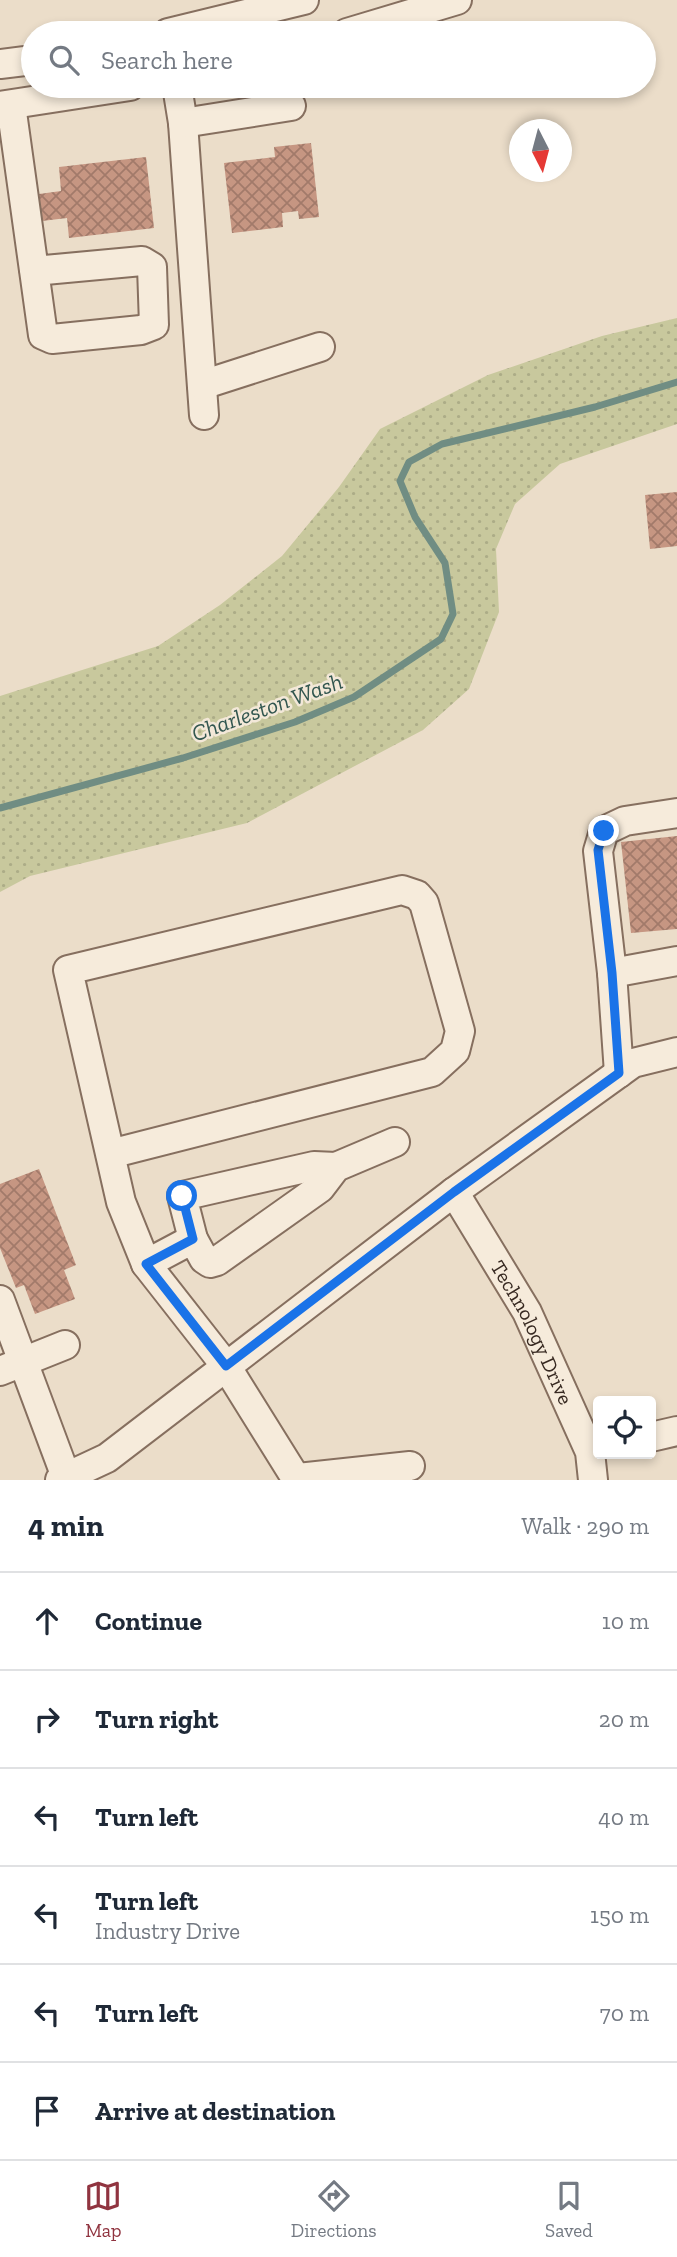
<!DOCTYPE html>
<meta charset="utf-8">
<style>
body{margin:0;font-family:"Zilla Slab",serif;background:#f6f6f7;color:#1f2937}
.controls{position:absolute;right:21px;bottom:21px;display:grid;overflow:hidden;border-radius:7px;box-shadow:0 4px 10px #0003}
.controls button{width:63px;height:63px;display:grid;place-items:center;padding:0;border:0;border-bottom:2px solid #e0e1e3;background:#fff;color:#1f2937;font:35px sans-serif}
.compass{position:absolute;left:509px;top:119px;width:63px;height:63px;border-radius:50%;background:#fff;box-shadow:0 4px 10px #0003;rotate:174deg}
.stop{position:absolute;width:21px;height:21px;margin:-16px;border:5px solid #1a73e8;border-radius:50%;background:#fff}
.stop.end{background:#1a73e8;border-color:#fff;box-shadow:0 2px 7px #0008}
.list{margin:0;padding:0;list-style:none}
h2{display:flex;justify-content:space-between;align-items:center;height:91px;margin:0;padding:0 28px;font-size:30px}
h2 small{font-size:23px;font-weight:400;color:#747a83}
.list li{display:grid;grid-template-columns:46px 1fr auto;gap:21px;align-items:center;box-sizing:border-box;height:98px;padding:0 28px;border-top:2px solid #e0e1e3}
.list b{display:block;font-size:26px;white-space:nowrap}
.list p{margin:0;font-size:23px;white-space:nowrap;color:#747a83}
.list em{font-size:23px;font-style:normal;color:#747a83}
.icon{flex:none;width:38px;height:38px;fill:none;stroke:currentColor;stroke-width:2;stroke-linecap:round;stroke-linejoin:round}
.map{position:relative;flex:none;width:677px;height:1480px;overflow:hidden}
.search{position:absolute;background:#fff;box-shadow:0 4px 10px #0003;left:21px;right:21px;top:21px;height:77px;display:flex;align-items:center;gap:18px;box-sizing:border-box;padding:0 24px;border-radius:38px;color:#747a83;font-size:26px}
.sheet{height:679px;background:#fff}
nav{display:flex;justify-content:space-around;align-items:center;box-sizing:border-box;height:98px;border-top:2px solid #e0e1e3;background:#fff;font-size:19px;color:#747a83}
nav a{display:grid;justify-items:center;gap:4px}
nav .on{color:#903440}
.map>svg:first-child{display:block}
</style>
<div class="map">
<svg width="677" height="1480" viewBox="0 0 677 1480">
<defs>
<pattern id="grass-dots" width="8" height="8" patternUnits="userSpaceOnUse" patternTransform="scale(1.75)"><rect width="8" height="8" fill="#c8c89d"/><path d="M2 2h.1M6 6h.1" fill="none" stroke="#acac87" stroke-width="1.8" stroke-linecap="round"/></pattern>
<pattern id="building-cross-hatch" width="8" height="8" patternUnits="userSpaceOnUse" patternTransform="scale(1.75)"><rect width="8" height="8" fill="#c69682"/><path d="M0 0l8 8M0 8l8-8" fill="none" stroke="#a27a6a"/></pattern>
</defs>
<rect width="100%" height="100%" fill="#ebddc9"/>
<path fill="url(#grass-dots)" d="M677 318V424L560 464 515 504 496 549 499 612 469 689 423 730 247 823 30 876 0 892V696L158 646 220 605 282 556 339 487 380 429 488 375 602 336Z"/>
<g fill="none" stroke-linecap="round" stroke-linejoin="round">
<path stroke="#708d83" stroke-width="7" d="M0 808 183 758 295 722 354 697 441 639 453 614 445 563 415 517 400 481 409 462 442 444 595 407 677 382"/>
</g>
<path fill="url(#building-cross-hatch)" d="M311 143 319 217 299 219 298 211 282 213 283 227 232 233 224 163 275 157 274 147Z
M146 157 154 228 69 238 67 218 42 221 39 194 61 191 59 167Z
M677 492V546L650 549 645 495Z
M677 836V929L631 933 621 842Z
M39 1169 76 1265 64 1270 75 1299 35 1314 24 1285 16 1288 0 1248V1184Z"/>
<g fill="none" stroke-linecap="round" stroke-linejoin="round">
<g stroke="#866f5f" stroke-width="32">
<g id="minor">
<path d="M168 33 304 0"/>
<path d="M347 33 457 0"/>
<path d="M0 64 33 60"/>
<path d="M177 86 183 123 204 415"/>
<path d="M11 105 43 335 52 339 141 330 154 325 152 267 142 261 34 271"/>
<path d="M0 106 130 86"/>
<path d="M183 123 291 106"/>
<path d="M202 385 320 347"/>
<path d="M612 973 598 851 604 831 625 821 677 813"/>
<path d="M619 1073 612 973 677 961"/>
<path d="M110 1154 432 1072 455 1051 460 1031 424 903 417 895 402 890 68 970 121 1202 146 1264 226 1366 297 1480"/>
<path id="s1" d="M454 1192 527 1312 590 1452 593 1480"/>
<path d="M193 1239 182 1196 314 1166 336 1167"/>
<path d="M146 1264 193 1239 204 1259 210 1263 217 1261 320 1188 336 1167 395 1142"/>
<path d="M0 1300 66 1477"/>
<path d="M0 1371 65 1345"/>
<path d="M651 1437 677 1431"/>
<path d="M298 1478 410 1466"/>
<path d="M60 1480 107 1458 454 1192 633 1063 677 1052"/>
</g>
</g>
<use href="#minor" stroke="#f6ebdb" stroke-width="28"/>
</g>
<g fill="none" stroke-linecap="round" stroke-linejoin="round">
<path stroke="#1a73e8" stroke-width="9" d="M182 1196 193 1239 146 1264 226 1366 454 1192 619 1073 612 973 598 850 604 831"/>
</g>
<g text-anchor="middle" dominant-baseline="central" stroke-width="5" stroke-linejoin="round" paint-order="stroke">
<g font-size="21" fill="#372921" stroke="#f3e8d8">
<text stroke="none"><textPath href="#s1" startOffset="161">Technology Drive</textPath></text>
</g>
<g font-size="23" font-style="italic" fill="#32564f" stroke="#f3e8d8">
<text transform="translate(267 707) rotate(-20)">Charleston Wash</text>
</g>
</g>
</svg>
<div class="controls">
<button><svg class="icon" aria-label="locate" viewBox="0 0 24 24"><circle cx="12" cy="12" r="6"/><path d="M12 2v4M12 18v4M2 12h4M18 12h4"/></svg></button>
</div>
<svg class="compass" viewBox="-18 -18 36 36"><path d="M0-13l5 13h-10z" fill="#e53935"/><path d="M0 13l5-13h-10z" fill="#747a83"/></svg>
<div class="stop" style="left:182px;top:1196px"></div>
<div class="stop end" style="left:604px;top:831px"></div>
<div class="search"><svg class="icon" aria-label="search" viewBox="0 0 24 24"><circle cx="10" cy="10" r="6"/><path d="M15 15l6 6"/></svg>Search here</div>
</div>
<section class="sheet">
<h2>4 min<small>Walk · 290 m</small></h2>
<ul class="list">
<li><svg class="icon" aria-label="ahead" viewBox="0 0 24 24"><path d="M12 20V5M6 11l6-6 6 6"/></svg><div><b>Continue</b></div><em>10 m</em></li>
<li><svg class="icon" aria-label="right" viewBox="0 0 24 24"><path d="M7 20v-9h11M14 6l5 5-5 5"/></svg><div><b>Turn right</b></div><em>20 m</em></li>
<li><svg class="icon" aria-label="left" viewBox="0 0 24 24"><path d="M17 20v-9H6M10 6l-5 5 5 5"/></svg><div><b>Turn left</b></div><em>40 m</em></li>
<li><svg class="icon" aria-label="left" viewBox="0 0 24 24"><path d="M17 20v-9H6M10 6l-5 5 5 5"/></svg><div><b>Turn left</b><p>Industry Drive</p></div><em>150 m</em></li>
<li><svg class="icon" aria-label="left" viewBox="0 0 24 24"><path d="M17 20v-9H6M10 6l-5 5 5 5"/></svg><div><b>Turn left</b></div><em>70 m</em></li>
<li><svg class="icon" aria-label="arrive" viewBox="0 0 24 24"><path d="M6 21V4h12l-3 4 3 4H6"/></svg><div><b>Arrive at destination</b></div></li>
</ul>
</section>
<nav>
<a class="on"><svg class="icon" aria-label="map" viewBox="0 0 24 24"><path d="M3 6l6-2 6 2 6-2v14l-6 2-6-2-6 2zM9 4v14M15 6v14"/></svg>Map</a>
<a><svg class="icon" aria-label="directions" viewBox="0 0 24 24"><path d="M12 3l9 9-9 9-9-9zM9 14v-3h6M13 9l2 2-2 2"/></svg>Directions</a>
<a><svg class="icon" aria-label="saved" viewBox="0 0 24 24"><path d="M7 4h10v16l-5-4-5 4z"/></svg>Saved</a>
</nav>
